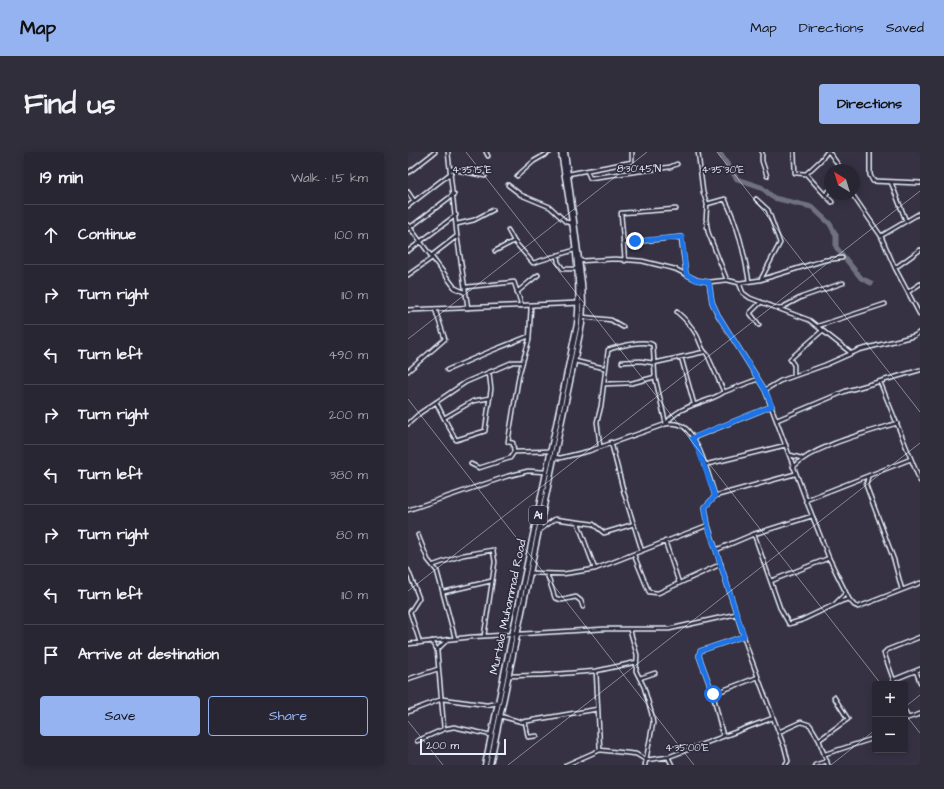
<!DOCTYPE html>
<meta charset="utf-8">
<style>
body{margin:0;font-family:"Architects Daughter",sans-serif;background:#302e3b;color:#f1f3f6}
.controls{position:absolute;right:12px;bottom:12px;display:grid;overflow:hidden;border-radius:4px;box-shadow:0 2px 10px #0003}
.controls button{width:36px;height:36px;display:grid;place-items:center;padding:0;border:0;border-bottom:1px solid #44434e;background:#282633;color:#f1f3f6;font:20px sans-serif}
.compass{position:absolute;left:416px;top:12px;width:36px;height:36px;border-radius:50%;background:#282633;box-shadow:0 2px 10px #0003;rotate:322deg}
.scale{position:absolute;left:12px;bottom:10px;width:86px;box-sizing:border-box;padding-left:4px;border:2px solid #e8f1f8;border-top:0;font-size:11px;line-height:14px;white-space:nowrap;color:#e8f1f8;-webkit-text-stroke:3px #2f2a3d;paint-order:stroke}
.stop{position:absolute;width:12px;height:12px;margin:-9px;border:3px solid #1a73e8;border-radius:50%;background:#fff}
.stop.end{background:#1a73e8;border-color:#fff;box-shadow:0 1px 4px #0008}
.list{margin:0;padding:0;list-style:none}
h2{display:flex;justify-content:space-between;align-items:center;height:52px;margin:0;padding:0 16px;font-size:17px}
h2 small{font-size:13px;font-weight:400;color:#a5a5ac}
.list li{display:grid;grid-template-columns:26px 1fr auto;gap:12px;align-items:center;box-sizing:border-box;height:60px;padding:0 16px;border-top:1px solid #44434e}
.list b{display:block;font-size:15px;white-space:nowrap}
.list em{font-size:13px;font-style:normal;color:#a5a5ac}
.actions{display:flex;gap:8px;padding:12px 16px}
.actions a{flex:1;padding:9px 0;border:1px solid #95b2f1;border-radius:4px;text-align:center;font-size:14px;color:#95b2f1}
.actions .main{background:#95b2f1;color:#111}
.icon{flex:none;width:22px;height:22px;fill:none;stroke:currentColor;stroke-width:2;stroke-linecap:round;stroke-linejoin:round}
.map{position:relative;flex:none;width:512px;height:613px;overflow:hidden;border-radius:4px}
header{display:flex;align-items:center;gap:24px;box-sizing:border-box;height:56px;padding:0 20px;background:#95b2f1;color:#111}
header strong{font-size:19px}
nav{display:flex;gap:22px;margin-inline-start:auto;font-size:14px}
.intro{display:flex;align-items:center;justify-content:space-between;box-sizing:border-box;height:96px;padding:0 24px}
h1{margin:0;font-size:28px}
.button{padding:10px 18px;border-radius:4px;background:#95b2f1;color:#111;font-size:14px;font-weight:700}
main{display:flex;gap:24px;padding:0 24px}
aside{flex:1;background:#282633;border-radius:4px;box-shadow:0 2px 10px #0003}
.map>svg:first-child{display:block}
</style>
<header>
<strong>Map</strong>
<nav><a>Map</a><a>Directions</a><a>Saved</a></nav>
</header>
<div class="intro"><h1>Find us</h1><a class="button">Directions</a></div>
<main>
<aside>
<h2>19 min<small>Walk · 1.5 km</small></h2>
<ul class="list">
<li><svg class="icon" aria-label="ahead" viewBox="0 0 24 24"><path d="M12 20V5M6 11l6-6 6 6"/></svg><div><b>Continue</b></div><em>100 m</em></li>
<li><svg class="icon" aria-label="right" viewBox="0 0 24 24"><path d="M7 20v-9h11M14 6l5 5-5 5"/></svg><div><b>Turn right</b></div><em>110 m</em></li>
<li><svg class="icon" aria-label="left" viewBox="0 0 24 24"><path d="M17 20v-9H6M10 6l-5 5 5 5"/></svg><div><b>Turn left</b></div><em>490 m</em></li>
<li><svg class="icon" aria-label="right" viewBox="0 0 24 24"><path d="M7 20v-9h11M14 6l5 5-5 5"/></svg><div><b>Turn right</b></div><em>200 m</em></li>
<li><svg class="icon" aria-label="left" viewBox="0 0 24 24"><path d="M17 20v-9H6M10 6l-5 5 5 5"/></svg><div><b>Turn left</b></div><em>380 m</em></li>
<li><svg class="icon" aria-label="right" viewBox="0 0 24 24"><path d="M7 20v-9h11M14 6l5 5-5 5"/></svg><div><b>Turn right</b></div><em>80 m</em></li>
<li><svg class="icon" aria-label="left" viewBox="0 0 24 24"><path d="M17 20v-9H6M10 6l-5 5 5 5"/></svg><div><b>Turn left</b></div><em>110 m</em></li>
<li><svg class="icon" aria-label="arrive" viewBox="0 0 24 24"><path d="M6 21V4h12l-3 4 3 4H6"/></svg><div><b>Arrive at destination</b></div></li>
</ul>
<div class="actions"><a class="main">Save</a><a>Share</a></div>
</aside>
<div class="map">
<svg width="512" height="613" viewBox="0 0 512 613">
<rect width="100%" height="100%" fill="#363244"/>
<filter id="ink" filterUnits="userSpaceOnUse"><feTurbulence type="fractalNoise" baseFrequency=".025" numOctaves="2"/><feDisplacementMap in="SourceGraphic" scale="8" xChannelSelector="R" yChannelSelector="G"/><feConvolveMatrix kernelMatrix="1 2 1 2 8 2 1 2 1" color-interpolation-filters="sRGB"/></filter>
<g filter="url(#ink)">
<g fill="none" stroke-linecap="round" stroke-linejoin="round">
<path stroke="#70717f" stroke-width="5" d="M311 0 329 27 353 35 366 46 404 55 422 72 428 83V95L453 126 463 131"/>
<g stroke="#e8f1f8" stroke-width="5.5">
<path id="minor" d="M40 0 49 84 60 156
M78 0 80 4
M290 0 295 40 299 52 298 67 300 80 319 128
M354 0V9L359 24
M386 0 387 21 398 22 417 43
M421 0 434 18
M43 17 77 24
M179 19 182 26 262 15 269 12
M0 21 27 0
M160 22 224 10V0
M398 22 413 8 419 0
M109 24 126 9 142 0
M483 30 498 69
M100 33 113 43 142 55 158 70 163 71
M422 38 417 43 424 50
M0 40 6 49
M444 42 473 84 487 116 512 163
M348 47 360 58 372 91 353 127
M299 52 317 47C330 73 336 100 341 129
M0 54 43 21
M49 72 66 68 85 58
M0 73 47 136 58 141
M0 77 46 42
M100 78 106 89 125 111 166 98
M473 84 512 61
M215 91 273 85 278 122
M0 99 48 63
M87 99 106 89
M149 103 150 110 155 117H168
M23 104 49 84
M171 109 207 107 234 109 267 117 289 128 301 130 319 128 331 131 352 128 417 108 434 106
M217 109 213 61 268 57
M487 116 512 98
M0 123 24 106
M301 130 304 150 310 163 357 238 398 348 503 307
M331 131 335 141 342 146 401 168 443 201
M58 135 106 130 114 154
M109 140C117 134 122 129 130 123
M500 140 512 132
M123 154 121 188 111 223 100 290 105 291 106 300 143 299
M373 156 394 145 435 131
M175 165 203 168 215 175
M351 173 342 161 353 150
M410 174 477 152
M273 205 286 252
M167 209 196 216
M214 210 232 209 246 211 296 200
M39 218 83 199 121 184
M0 219 37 187 27 157
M386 224V213L382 207 415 178
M472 230 512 329
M196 232 224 231 247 225
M357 238 372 229 417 213 451 198 506 184 512 180
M316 240 350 227
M28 250 36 266 65 249 82 246
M36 266 48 288 77 279 83 237 81 220
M369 268 438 239 512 218
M0 272 12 261 58 230 105 210H114
M258 272C272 251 297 253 316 240L299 202C293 198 292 188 288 182 283 173 277 167 269 160
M285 286 364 254
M203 290 216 341 234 399
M192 294 189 270 193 254 200 198C208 195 237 187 245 193L247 225 258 272
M382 303 393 306
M147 305 152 306 181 299 258 272C265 271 270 271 276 275 291 286 302 327 307 344L297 355 300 373 341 501 377 597 380 609 377 613
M63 312 71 316 102 306 106 300
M296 313 378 293
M385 315C407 293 459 281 489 271
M460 325 458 333 486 408 494 438
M307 344 387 322
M398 348 421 406 441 447
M0 358 100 324 120 319 138 320
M170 371 187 417
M132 378 147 367 185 372 196 381 226 372
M346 382 372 456 381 472 394 468 434 449 441 447 446 453 450 455 512 431
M10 383 20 408 29 419 47 486
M257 389 271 431
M308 398 346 382 404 364
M226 403 241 440 250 441 313 412
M26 413 55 403 85 398 87 410 76 484
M0 418 11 446 2 460 12 491
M123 421 155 422 187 417 300 373
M139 422 147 446 154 448 168 445 173 449 175 455
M363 429 421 406
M36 440 83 429
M428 451 438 441
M222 478 229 503 228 519 236 535 244 563 245 571 237 613
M24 489 29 498 36 577 46 575 83 583
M0 492 63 485 196 477H261L328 462
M29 498 40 487
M188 519 192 598
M508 519 512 530
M101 524 136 523 188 519 229 510
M232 526 247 521
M0 527 30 517
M485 528 512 517
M487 532 476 501 479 498 512 485
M305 542 350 525
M497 559 500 566
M0 560 34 547 79 553 90 551
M92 564 114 570 190 557
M497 567 512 562
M117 569 120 585 129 584
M371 580 393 570 402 573 411 588 420 613
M315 584 305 542 291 504 292 499 336 484
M411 588 440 567 426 545
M9 589 36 577
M417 602 467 586
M260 605 264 613
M158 613 192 598 228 602 238 608 260 605 365 566
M407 613 419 609"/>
</g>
<g stroke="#e8f1f8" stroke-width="6">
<path id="tertiary" d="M462 0V23L465 29 512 31
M0 158 172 151"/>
</g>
<g stroke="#e8f1f8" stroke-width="7">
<path id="trunk" d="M77 613 169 172C175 121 161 52 153 0
M82 613 174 172 175 152 174 131 157 0"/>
</g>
<use href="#minor" stroke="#2f2a3d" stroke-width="2.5"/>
<use href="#tertiary" stroke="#2f2a3d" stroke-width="3"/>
<use href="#trunk" stroke="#2f2a3d" stroke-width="4"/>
</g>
</g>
<g fill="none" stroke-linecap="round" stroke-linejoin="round" filter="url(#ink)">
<path stroke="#1a73e8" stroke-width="5" d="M227 89 274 85 278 122 288 128 301 130 304 150 310 163 357 238 364 254 284 286 290 297 307 344 297 355 300 374 336 484 292 499 291 504 305 542"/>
</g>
<path fill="none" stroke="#e8f1f8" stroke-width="1" stroke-opacity="0.45" d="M58 0 473 532M309 0 512 260M0 187 239 0M0 247 286 613M0 439 512 39M497 555 512 543M497 562 512 581M0 569 35 613M100 613 512 291M423 613 467 578"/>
<g text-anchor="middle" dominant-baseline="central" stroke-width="3.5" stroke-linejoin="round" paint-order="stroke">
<rect fill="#2f2a3d" stroke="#b0b5c0" stroke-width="1" x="121" y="354" width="18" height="18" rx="3"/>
<g font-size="11" font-weight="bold" fill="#e8f1f8">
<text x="130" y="363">A1</text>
</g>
<g font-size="12" fill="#e8f1f8" stroke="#2f2a3d">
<text transform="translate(100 455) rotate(-78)">Murtala Muhammad Road</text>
</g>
</g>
<g font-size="10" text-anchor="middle" fill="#e8f1f8" stroke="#2f2a3d" stroke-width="3.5" stroke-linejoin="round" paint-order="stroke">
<text x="231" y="20">8°30'45"N</text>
<text x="64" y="21">4°35'15"E</text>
<text x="315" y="21">4°35'30"E</text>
<text x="279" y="599">4°35'00"E</text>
</g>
</svg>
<div class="controls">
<button>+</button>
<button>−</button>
</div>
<svg class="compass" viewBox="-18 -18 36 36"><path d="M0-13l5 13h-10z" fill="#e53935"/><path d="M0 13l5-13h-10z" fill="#a5a5ac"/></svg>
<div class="scale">200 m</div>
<div class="stop" style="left:305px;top:542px"></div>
<div class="stop end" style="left:227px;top:89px"></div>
</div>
</main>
